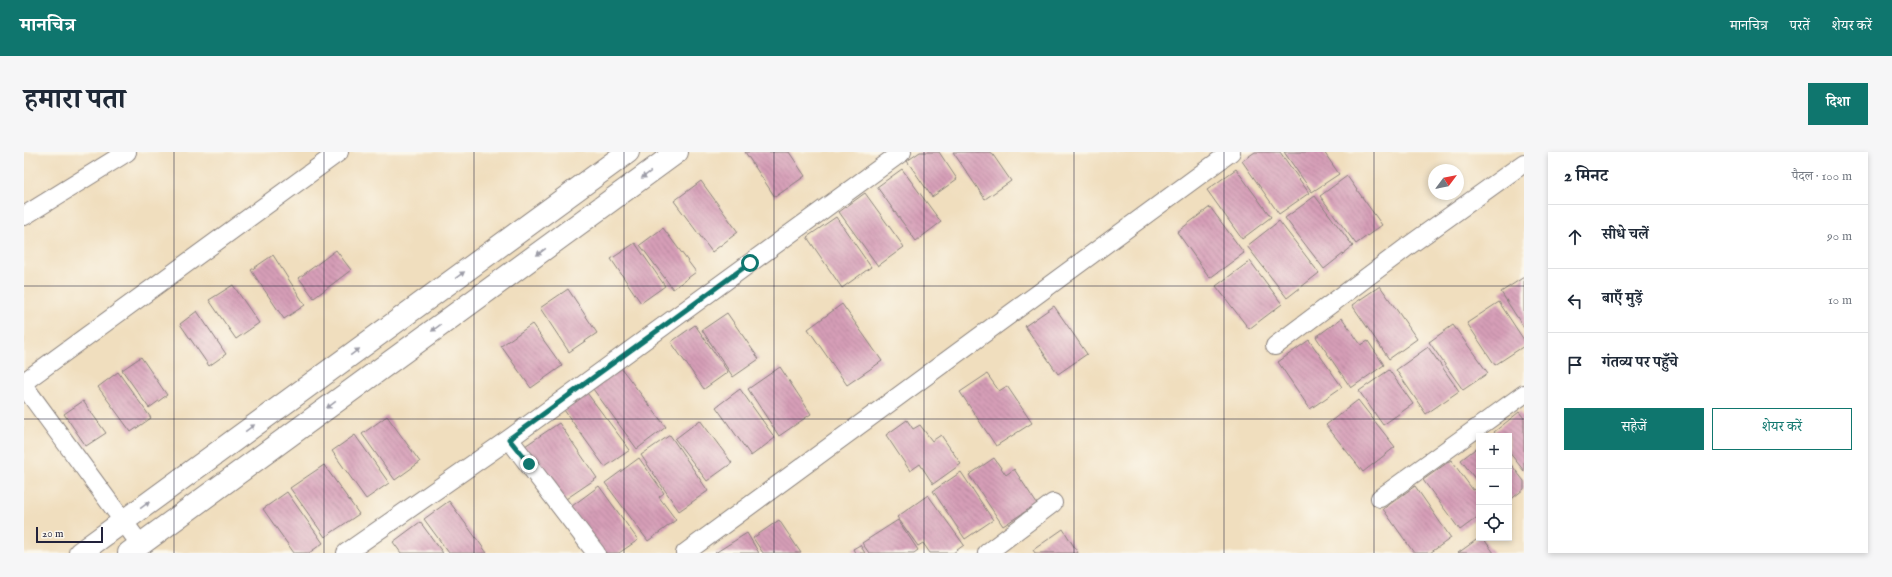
<!DOCTYPE html>
<html lang="hi">
<meta charset="utf-8">
<style>
body{margin:0;font-family:"IM FELL English","Noto Serif Devanagari",serif;background:#f6f6f7;color:#1f2937}
.controls{position:absolute;right:12px;bottom:12px;display:grid;overflow:hidden;border-radius:0px;box-shadow:0 2px 6px #0003}
.controls button{width:36px;height:36px;display:grid;place-items:center;padding:0;border:0;border-bottom:1px solid #e0e1e3;background:#fff;color:#1f2937;font:20px sans-serif}
.compass{position:absolute;left:1404px;top:12px;width:36px;height:36px;border-radius:50%;background:#fff;box-shadow:0 2px 6px #0003;rotate:58deg}
.scale{position:absolute;left:12px;bottom:10px;width:67px;box-sizing:border-box;padding-left:4px;border:2px solid #22223b;border-top:0;font-size:11px;line-height:14px;white-space:nowrap;color:#22223b;-webkit-text-stroke:3px #fbf7ec;paint-order:stroke}
.stop{position:absolute;width:12px;height:12px;margin:-9px;border:3px solid #0f766e;border-radius:50%;background:#fff}
.stop.end{background:#0f766e;border-color:#fff;box-shadow:0 1px 4px #0008}
.list{margin:0;padding:0;list-style:none}
h2{display:flex;justify-content:space-between;align-items:center;height:52px;margin:0;padding:0 16px;font-size:17px}
h2 small{font-size:13px;font-weight:400;color:#747a83}
.list li{display:grid;grid-template-columns:26px 1fr auto;gap:12px;align-items:center;box-sizing:border-box;height:64px;padding:0 16px;border-top:1px solid #e0e1e3}
.list b{display:block;font-size:15px;white-space:nowrap}
.list em{font-size:13px;font-style:normal;color:#747a83}
.actions{display:flex;gap:8px;padding:12px 16px}
.actions a{flex:1;padding:9px 0;border:1px solid #0f766e;border-radius:0px;text-align:center;font-size:14px;color:#0f766e}
.actions .main{background:#0f766e;color:#fff}
.icon{flex:none;width:22px;height:22px;fill:none;stroke:currentColor;stroke-width:2;stroke-linecap:round;stroke-linejoin:round}
.map{position:relative;flex:none;width:1500px;height:401px;overflow:hidden;border-radius:0px}
header{display:flex;align-items:center;gap:24px;box-sizing:border-box;height:56px;padding:0 20px;background:#0f766e;color:#fff}
header strong{font-size:19px}
nav{display:flex;gap:22px;margin-inline-start:auto;font-size:14px}
.intro{display:flex;align-items:center;justify-content:space-between;box-sizing:border-box;height:96px;padding:0 24px}
h1{margin:0;font-size:28px}
.button{padding:10px 18px;border-radius:0px;background:#0f766e;color:#fff;font-size:14px;font-weight:700}
main{display:flex;gap:24px;padding:0 24px}
aside{flex:1;background:#fff;border-radius:0px;box-shadow:0 2px 6px #0003}
.map>svg:first-child{display:block}
</style>
<header>
<strong>मानचित्र</strong>
<nav><a>मानचित्र</a><a>परतें</a><a>शेयर करें</a></nav>
</header>
<div class="intro"><h1>हमारा पता</h1><a class="button">दिशा</a></div>
<main>
<div class="map">
<svg width="1500" height="401" viewBox="0 0 1500 401">
<defs>
<pattern id="building-back-hatch" width="6" height="6" patternUnits="userSpaceOnUse"><rect width="6" height="6" fill="#d69eb7"/><path d="M-1 5l2 2M0 0l6 6M5-1l2 2" fill="none" stroke="#ad8096"/></pattern>
</defs>
<rect width="100%" height="100%" fill="#fbf7ec"/>
<filter id="ink" filterUnits="userSpaceOnUse"><feTurbulence type="fractalNoise" baseFrequency=".025" numOctaves="2"/><feDisplacementMap in="SourceGraphic" scale="8" xChannelSelector="R" yChannelSelector="G"/><feConvolveMatrix kernelMatrix="1 2 1 2 8 2 1 2 1" color-interpolation-filters="sRGB"/></filter>
<filter id="wash" filterUnits="userSpaceOnUse"><feTurbulence type="fractalNoise" baseFrequency=".012" numOctaves="4" result="noise"/><feDisplacementMap in="SourceGraphic" scale="16" xChannelSelector="R" yChannelSelector="G"/><feGaussianBlur stdDeviation="0.9" result="paint"/><feColorMatrix in="noise" values="0 0 0 0 0 0 0 0 0 0 0 0 0 0 0 0 0 1.4 0 .05"/><feComposite in="paint" operator="in"/></filter>
<g filter="url(#wash)">
<rect width="100%" height="100%" fill="#f0debe"/>
<g id="blocks">
<path fill="url(#building-back-hatch)" d="M721 0H765L781 24 751 45Z
M896 0H915L933 27 908 45 883 9Z
M929 0H967L987 29 961 47Z
M1231 0H1256L1285 41 1255 62 1218 9Z
M1260 0H1300L1315 22 1288 40Z
M878 17 917 70 892 89 853 35Z
M1212 17 1247 65 1218 87 1183 38Z
M1323 24 1358 73 1332 92 1296 44Z
M677 29 714 80 688 100 650 49Z
M841 41 880 95 854 114 815 60Z
M1291 44 1329 94 1300 117 1261 66Z
M1186 55 1220 101 1186 126 1153 80Z
M812 65 847 115 818 136 783 85Z
M1255 69 1295 121 1263 146 1223 94Z
M639 76 672 120 649 137 616 93Z
M611 91 641 134 617 151 587 107Z
M312 98 327 118 290 146 275 126Z
M249 103 281 153 260 167 227 118Z
M1226 109 1258 152 1225 177 1192 134Z
M1500 125V176L1477 140Z
M209 133 235 171 212 187 185 148Z
M1356 134 1393 187 1365 207 1328 153Z
M544 137 573 181 545 200 516 156Z
M1475 150 1500 188V194L1471 213 1443 171Z
M818 152 858 209 823 233 784 177Z
M1030 154 1063 202 1034 222 1001 174Z
M173 159 202 202 185 214 156 172Z
M703 161 735 207 709 225 678 178Z
M1318 166 1337 193 1344 189 1360 213 1327 236 1292 185Z
M508 172 538 214 507 236 477 194Z
M671 173 704 220 680 237 647 190Z
M1429 173 1464 221 1439 238 1405 190Z
M1285 188 1318 235 1286 257 1254 210Z
M1404 195 1435 239 1402 262 1372 218Z
M117 205 143 243 125 256 98 218Z
M756 215 787 262 755 284 724 237Z
M597 216 642 275 613 297 569 237Z
M1365 218 1389 252 1359 273 1335 239Z
M94 220 127 266 107 280 74 235Z
M963 222 975 239 983 234 1008 271 972 294 936 240Z
M716 237 751 286 727 304 692 255Z
M563 241 606 298 581 315 540 258Z
M1334 248 1371 295 1339 320 1302 273Z
M59 249 82 281 62 294 40 262Z
M1495 260 1500 266V319L1485 300V284H1473L1470 280Z
M363 264 396 310 371 328 338 282Z
M676 268 708 311 683 329 651 287Z
M883 268 889 277 896 273 908 289 917 283 937 312 909 332 896 312 886 319 862 283Z
M535 271 573 326 536 351 498 296Z
M331 283 365 331 342 347 308 299Z
M646 283 684 339 655 359 617 303Z
M1455 294V332L1437 308Z
M615 306 640 341 635 345 652 368 624 389 581 331Z
M970 306 982 323 990 317 1013 352 979 374 945 323Z
M1427 308 1449 338 1452 337 1455 341V364L1436 378 1399 328Z
M1485 310 1500 329V337L1485 349Z
M300 313 335 362 301 385 266 336Z
M937 320 969 368 941 387 909 339Z
M575 334 614 388 595 401H577L544 357Z
M1391 334 1427 386 1406 401H1390L1359 357Z
M263 340 299 391 285 401H270L239 357Z
M904 343 940 393 929 401H906L899 391 894 394 873 365Z
M425 349 463 401H425L400 367Z
M755 368 777 401H739L729 386Z
M874 368 894 398 890 401H845L838 391Z
M396 370 419 401H377L369 390Z
M1039 377 1054 401H1011L1009 398Z
M723 381 735 401H691Z
M1455 386H1459L1470 401H1434Z
M836 393 841 401H831L829 397Z"/>
</g>
</g>
<g filter="url(#ink)">
<use href="#blocks" fill-opacity="0" stroke="#89807c" stroke-width="1"/>
<g fill="none" stroke-linecap="round" stroke-linejoin="round">
<g stroke="#89807c" stroke-width="20">
<path id="minor" d="M0 64 103 0
M1251 194 1383 95 1500 11
M0 230 315 0
M0 234 116 392
M485 287 572 401
M1356 346 1500 242
M322 401 485 287 878 0
M661 401 1207 0
M963 401 1029 351"/>
</g>
<g stroke="#89807c" stroke-width="24">
<path id="tertiary" d="M56 401 604 0
M105 401 653 0"/>
</g>
<use href="#minor" stroke="#fff" stroke-width="18"/>
<use href="#tertiary" stroke="#fff" stroke-width="22"/>
</g>
<defs><path id="oneway-solid" d="M-6-.8H1V-3.2L6.5 0L1 3.2V.8H-6Z"/></defs>
<g fill="#9c9ca7">
<use href="#oneway-solid" transform="translate(622 23) rotate(144)"/>
<use href="#oneway-solid" transform="translate(517 100) rotate(144)"/>
<use href="#oneway-solid" transform="translate(436 123) rotate(-36)"/>
<use href="#oneway-solid" transform="translate(412 176) rotate(144)"/>
<use href="#oneway-solid" transform="translate(331 200) rotate(-36)"/>
<use href="#oneway-solid" transform="translate(307 253) rotate(144)"/>
<use href="#oneway-solid" transform="translate(226 276) rotate(-36)"/>
<use href="#oneway-solid" transform="translate(121 353) rotate(-36)"/>
</g>
</g>
<g fill="none" stroke-linecap="round" stroke-linejoin="round" filter="url(#ink)">
<path stroke="#0f766e" stroke-width="5" d="M505 312 485 287 726 111"/>
</g>
<path fill="none" stroke="#22223b" stroke-width="1" stroke-opacity="0.55" d="M150 0V401M300 0V401M450 0V401M600 0V401M750 0V401M900 0V401M1050 0V401M1200 0V401M1350 0V401M0 134H1500M0 267H1500"/>
</svg>
<div class="controls">
<button>+</button>
<button>−</button>
<button><svg class="icon" aria-label="locate" viewBox="0 0 24 24"><circle cx="12" cy="12" r="6"/><path d="M12 2v4M12 18v4M2 12h4M18 12h4"/></svg></button>
</div>
<svg class="compass" viewBox="-18 -18 36 36"><path d="M0-13l5 13h-10z" fill="#e53935"/><path d="M0 13l5-13h-10z" fill="#747a83"/></svg>
<div class="scale">20 m</div>
<div class="stop" style="left:726px;top:111px"></div>
<div class="stop end" style="left:505px;top:312px"></div>
</div>
<aside>
<h2>2 मिनट<small>पैदल · 100 m</small></h2>
<ul class="list">
<li><svg class="icon" aria-label="ahead" viewBox="0 0 24 24"><path d="M12 20V5M6 11l6-6 6 6"/></svg><div><b>सीधे चलें</b></div><em>90 m</em></li>
<li><svg class="icon" aria-label="left" viewBox="0 0 24 24"><path d="M17 20v-9H6M10 6l-5 5 5 5"/></svg><div><b>बाएँ मुड़ें</b></div><em>10 m</em></li>
<li><svg class="icon" aria-label="arrive" viewBox="0 0 24 24"><path d="M6 21V4h12l-3 4 3 4H6"/></svg><div><b>गंतव्य पर पहुँचे</b></div></li>
</ul>
<div class="actions"><a class="main">सहेजें</a><a>शेयर करें</a></div>
</aside>
</main>
